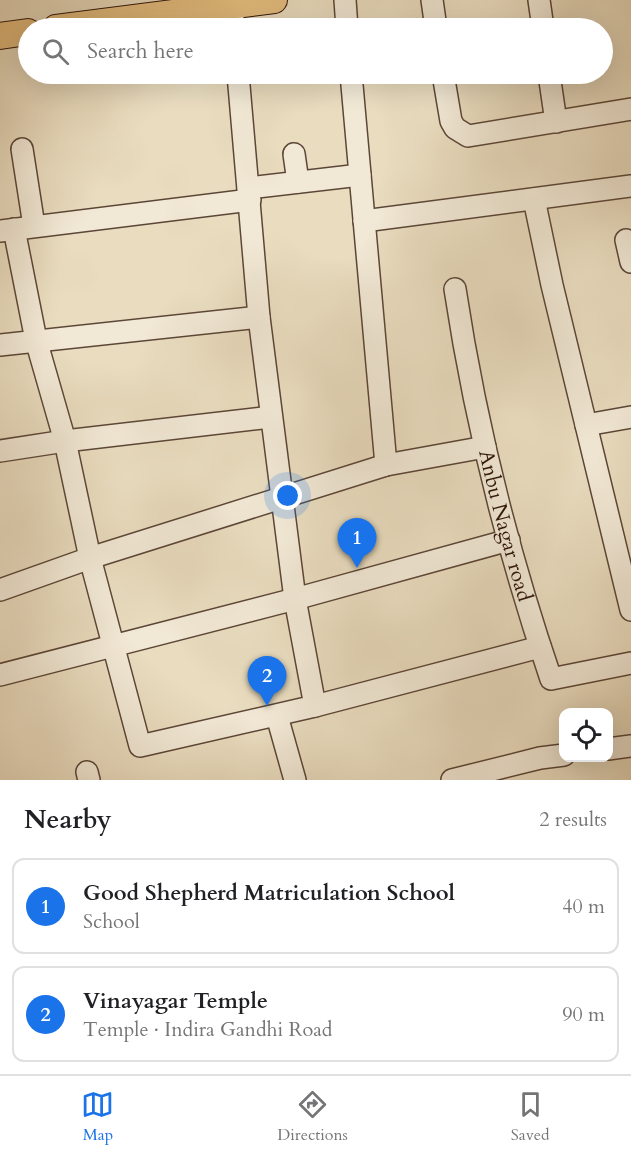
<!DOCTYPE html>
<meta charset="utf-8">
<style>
body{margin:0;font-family:Cardo,serif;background:#f2f2f2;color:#202124}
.controls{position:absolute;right:18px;bottom:18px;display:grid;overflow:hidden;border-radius:12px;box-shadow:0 6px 24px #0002}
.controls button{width:54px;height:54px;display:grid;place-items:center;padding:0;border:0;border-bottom:2px solid #e0e0e0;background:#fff;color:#202124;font:30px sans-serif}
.you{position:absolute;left:288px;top:496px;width:21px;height:21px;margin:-15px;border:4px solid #fff;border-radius:50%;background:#1a73e8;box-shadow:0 0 0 9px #1a73e833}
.badge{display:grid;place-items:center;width:39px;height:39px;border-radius:50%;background:#1a73e8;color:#fff;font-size:20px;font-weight:700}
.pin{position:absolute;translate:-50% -50px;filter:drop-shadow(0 2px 3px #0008)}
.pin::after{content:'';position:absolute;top:32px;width:21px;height:18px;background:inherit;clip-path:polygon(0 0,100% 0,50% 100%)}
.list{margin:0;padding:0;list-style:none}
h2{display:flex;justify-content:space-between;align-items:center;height:78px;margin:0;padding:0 24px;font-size:26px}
h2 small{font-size:20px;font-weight:400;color:#757577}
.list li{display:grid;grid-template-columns:39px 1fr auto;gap:18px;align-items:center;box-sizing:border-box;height:96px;margin:0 12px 12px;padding:0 12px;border:2px solid #e0e0e0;border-radius:12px}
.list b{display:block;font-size:22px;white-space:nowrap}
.list p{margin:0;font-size:20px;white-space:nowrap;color:#757577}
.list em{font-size:20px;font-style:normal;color:#757577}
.icon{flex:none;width:33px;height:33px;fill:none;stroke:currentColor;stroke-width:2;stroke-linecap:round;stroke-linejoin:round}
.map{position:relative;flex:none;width:631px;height:780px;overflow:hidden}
.search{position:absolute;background:#fff;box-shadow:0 6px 24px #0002;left:18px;right:18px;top:18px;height:66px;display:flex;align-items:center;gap:15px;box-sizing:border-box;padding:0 21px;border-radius:33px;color:#757577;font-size:22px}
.sheet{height:294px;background:#fff}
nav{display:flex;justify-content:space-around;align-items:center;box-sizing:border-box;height:84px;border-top:2px solid #e0e0e0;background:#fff;font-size:16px;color:#757577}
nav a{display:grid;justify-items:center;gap:3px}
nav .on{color:#1a73e8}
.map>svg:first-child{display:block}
</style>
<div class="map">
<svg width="631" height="780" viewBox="0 0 631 780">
<rect width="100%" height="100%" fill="#e9dcbf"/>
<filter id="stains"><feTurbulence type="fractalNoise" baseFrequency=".00333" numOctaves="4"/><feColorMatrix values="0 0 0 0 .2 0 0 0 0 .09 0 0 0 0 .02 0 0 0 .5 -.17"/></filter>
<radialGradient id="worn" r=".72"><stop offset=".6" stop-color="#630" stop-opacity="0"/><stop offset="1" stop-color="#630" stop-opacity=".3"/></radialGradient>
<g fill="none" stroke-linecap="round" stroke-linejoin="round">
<g stroke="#5c4637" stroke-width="24">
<g id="minor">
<path d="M231 0 234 28"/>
<path d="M345 0 347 28"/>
<path d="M432 0 436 28"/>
<path d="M539 0 543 28"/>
<path d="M351 74 386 465"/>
<path d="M443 74 451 121 455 128 468 136 631 109"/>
<path d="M549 74 556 122"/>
<path d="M22 149 34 226"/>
<path d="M294 154 298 182"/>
<path d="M249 188 360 175"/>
<path d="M534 199 552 285 631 610"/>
<path d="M364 221 631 186"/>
<path d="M14 229 36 340 65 441 90 558 140 746 315 706 295 599 259 317 238 74"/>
<path d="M0 231 250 200"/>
<path d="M626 240 631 262"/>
<path id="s1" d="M455 289C475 421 508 553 551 679L631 663"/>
<path d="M0 345 259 317"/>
<path d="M586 425 631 417"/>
<path d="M0 451 65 441 271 417"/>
<path d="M0 590 90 558 386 465 485 447"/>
<path d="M0 675 295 599 509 540"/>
<path d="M315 706 540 647"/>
<path d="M277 716 295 780"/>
<path d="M608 749 631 746"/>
<path d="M87 772 89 780"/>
<path d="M452 780 540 758 564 755"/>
</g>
</g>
<g stroke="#2d140a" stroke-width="28">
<path id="major" d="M56 28 274 0
M0 36 28 32"/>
</g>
<use href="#minor" stroke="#f1e8d5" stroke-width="21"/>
<use href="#major" stroke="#e4be80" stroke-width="26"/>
</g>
<g text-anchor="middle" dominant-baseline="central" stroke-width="4.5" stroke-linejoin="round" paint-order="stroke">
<g font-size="21" fill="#2d140a" stroke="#f1e8d5">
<text stroke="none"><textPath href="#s1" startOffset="242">Anbu Nagar road</textPath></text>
</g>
</g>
<rect width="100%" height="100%" filter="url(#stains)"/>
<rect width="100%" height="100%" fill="url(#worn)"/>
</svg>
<div class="controls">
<button><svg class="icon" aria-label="locate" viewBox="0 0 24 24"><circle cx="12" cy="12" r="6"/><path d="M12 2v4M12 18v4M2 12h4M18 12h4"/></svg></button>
</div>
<div class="you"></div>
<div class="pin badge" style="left:357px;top:568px">1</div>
<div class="pin badge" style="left:267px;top:706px">2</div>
<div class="search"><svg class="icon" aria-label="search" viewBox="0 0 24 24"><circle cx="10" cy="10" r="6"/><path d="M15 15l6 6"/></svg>Search here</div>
</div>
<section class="sheet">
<h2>Nearby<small>2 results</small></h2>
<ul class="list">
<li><span class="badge">1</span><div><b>Good Shepherd Matriculation School</b><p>School</p></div><em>40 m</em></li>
<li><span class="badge">2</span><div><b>Vinayagar Temple</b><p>Temple · Indira Gandhi Road</p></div><em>90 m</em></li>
</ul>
</section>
<nav>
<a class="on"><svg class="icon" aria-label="map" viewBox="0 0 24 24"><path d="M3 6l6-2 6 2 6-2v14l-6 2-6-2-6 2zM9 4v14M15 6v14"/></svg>Map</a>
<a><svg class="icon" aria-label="directions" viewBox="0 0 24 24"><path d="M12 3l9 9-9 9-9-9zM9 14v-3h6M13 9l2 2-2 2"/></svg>Directions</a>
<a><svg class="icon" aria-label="saved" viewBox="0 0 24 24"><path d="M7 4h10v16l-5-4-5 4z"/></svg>Saved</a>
</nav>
